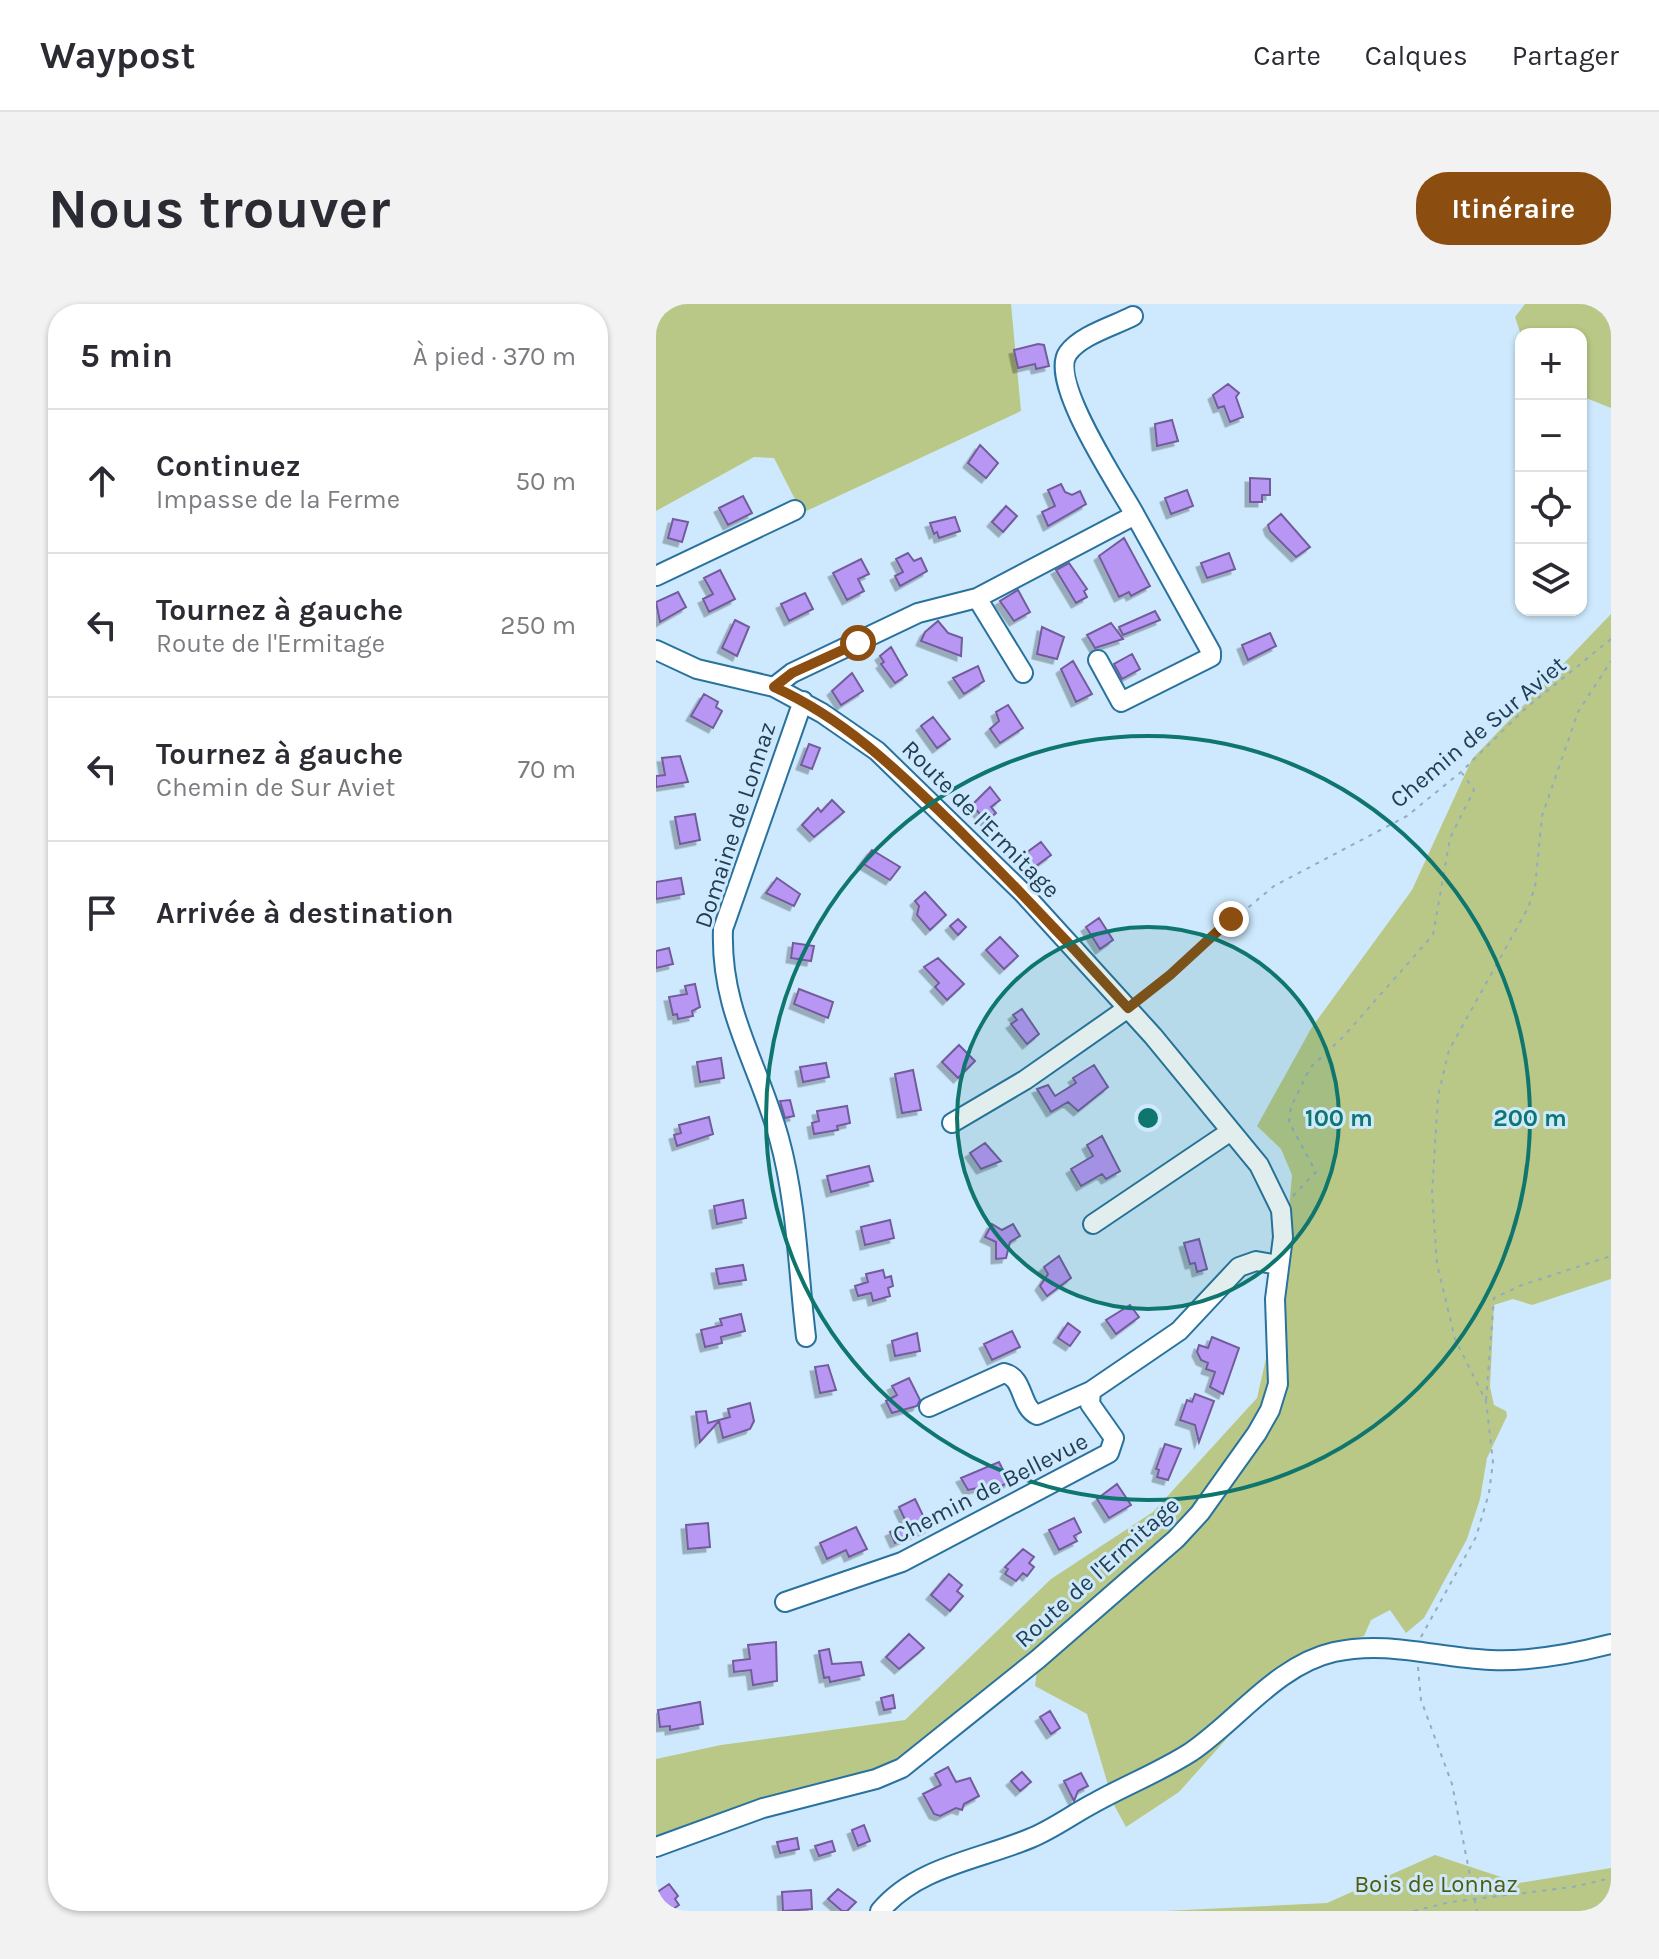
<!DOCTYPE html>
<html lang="fr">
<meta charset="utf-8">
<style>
body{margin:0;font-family:Karla,sans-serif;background:#f2f2f3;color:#2b2b33}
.controls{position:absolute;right:24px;top:24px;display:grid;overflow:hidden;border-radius:16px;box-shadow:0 2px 6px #0004}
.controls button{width:72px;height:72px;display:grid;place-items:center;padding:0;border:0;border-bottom:2px solid #e1e1e2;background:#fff;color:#2b2b33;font:40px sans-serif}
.stop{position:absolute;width:24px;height:24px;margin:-18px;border:6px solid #8b4e10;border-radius:50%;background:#fff}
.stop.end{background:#8b4e10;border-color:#fff;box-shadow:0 2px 8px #0008}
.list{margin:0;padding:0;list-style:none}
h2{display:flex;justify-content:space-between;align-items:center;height:104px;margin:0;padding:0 32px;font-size:34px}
h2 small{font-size:26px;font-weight:400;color:#7c7c81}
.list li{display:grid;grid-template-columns:52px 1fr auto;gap:24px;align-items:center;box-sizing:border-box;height:144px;padding:0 32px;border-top:2px solid #e1e1e2}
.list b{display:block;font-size:30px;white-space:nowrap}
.list p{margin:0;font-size:26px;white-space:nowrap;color:#7c7c81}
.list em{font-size:26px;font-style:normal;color:#7c7c81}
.icon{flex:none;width:44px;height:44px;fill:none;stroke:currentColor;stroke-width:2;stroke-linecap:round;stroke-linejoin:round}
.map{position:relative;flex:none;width:955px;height:1607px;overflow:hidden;border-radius:32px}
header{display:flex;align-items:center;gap:48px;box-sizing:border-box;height:112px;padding:0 40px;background:#fff;border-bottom:2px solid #e1e1e2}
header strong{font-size:38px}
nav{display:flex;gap:44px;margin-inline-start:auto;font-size:28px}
.intro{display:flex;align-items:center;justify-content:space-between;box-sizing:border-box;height:192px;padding:0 48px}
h1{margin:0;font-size:56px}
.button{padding:20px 36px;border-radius:32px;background:#8b4e10;color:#fff;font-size:28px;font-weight:700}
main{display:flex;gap:48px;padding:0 48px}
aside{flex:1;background:#fff;border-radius:32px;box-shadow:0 2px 6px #0004}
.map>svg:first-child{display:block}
</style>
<header>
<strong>Waypost</strong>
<nav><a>Carte</a><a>Calques</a><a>Partager</a></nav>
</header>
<div class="intro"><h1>Nous trouver</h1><a class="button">Itinéraire</a></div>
<main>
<aside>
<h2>5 min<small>À pied · 370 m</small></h2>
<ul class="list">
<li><svg class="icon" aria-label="ahead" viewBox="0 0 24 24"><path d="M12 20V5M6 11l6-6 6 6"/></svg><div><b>Continuez</b><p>Impasse de la Ferme</p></div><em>50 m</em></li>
<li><svg class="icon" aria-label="left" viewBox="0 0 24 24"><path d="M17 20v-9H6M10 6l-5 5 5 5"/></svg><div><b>Tournez à gauche</b><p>Route de l'Ermitage</p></div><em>250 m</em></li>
<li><svg class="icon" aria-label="left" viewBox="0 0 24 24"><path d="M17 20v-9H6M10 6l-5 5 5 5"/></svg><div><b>Tournez à gauche</b><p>Chemin de Sur Aviet</p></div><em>70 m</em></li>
<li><svg class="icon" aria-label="arrive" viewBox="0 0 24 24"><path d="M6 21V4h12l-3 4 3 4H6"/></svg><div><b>Arrivée à destination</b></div></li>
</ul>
</aside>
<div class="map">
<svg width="955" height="1607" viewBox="0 0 955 1607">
<defs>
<filter id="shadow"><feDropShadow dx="-4.5" dy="4.5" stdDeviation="0" flood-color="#0004"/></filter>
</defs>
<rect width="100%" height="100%" fill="#cee9fd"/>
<path fill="#b9c886" d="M0 0H355L365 107 146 209 118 154 98 153 0 207Z
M869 0H955V104L925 92V30L865 31 859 13Z
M955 310V975L876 1001 857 995 838 1001 834 1083 838 1101 850 1107 851 1112 831 1154 824 1195 811 1235 768 1314 750 1329 734 1306 715 1316 708 1332 647 1349 523 1488 470 1523 458 1501 431 1410 379 1382 384 1345 236 1465 0 1535V1455L65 1441 249 1416 395 1275 497 1208 601 1094 626 984 636 871 625 845 601 822 656 723 756 586 816 455Z
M779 1551 863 1579 955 1564V1607H509L671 1599Z"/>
<path fill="#b897f4" stroke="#725c9b" stroke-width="2" filter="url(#shadow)" d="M382 40 388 41 393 62 380 65 379 60 362 64 358 46Z
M572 80 583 89 580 93 587 113 574 118 568 102 562 104 557 91Z
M516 116 522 137 501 142 499 120Z
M324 141 342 159 330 174 312 159Z
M594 174 614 175V191H606V198H594Z
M405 180 409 188 416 191 424 187 430 200 392 222 386 208 399 202 392 186Z
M531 186 537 202 515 210 509 194Z
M87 192 96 209 72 221 63 204Z
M350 202 361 212 347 228 336 218Z
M625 210 654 243 640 253 614 227 612 221Z
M299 213 304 227 283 234 281 228 278 230 274 219Z
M17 215 32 218 26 238 12 234Z
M468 234 494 282 475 292 473 288 463 293 443 252Z
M252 249 258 257 265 254 271 267 244 282 239 272 247 268 240 255Z
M573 249 579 265 551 274 545 259Z
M205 255 213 270 202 275 208 287 191 296 177 269Z
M413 259 431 285 428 287 431 293 420 299 400 266Z
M64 266 79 295 53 308 47 295 57 290 48 274Z
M362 286 374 308 358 317 344 297Z
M22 288 30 303 4 318 0 298Z
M149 289 157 305 133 317 125 300Z
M499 307 504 316 467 331 463 323Z
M79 316 93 323 81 352 66 344Z
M282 317 292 329 306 334 305 352 265 337 269 328Z
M455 319 467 335 439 344 431 331Z
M386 323 408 333 401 355 381 350Z
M614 329 620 342 592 356 586 341Z
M235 343 251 371 239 379 225 360 228 358 224 352Z
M476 350 484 365 466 375 458 360Z
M417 357 436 390 420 398 405 365Z
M322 362 328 377 308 390 297 374Z
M196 369 207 387 185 401 176 387Z
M48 390 62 398 60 403 66 407 57 424 35 412Z
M352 401 367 424 344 439 334 425 343 417 340 408Z
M277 413 294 435 281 444 265 422Z
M153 440 164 444 156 465 145 461Z
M24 452 32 478 0 483V472L9 471 6 454Z
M334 483 344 496 335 503 340 509 330 517 316 501Z
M176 496 188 508 158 533 146 521 162 504 165 508Z
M39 510 44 536 24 540 19 513Z
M385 538 395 551 376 565 366 552Z
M216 546 244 563 234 576 206 559Z
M25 574 28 590 0 595V578Z
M121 574 144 590 138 602 110 589Z
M269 588 290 611 274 626 261 611 263 602 259 597Z
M443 614 457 636 444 645 430 623Z
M302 615 310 623 302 631 294 622Z
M344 633 362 652 348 665 330 646Z
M137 639 158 642 155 657 135 654Z
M13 644 17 660 0 664V647Z
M282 654 308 680 291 696 279 683 283 679 268 663Z
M39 680 44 703 36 707 37 712 22 715 21 710 17 711 13 693 31 690 29 682Z
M143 685 177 698 172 714 138 700Z
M366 705 383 730 371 740 355 720 361 716 357 711Z
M303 741 319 757 302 774 286 758Z
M65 754 68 774 44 778 41 758Z
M170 759 173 773 147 778 144 763Z
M438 761 452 783 422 807 412 798 395 808 381 785 392 781 399 792 420 779 417 774Z
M257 766 265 806 246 809 239 770Z
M134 796 138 812 129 814 124 797Z
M191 802 194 819 181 822 182 826 158 830 156 819 163 817 161 807Z
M53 813 57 830 21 842 18 831 25 829 23 821Z
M446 832 464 867 450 875 446 870 425 882 415 865 437 852 431 841Z
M329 839 345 857 325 865 314 849Z
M213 862 217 877 175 888 171 872Z
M87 896 90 914 61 920 58 902Z
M234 916 238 934 209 941 205 923Z
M336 920 346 926 357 920 364 932 354 938 350 954 340 955V938L329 933Z
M543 935 551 965 541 968 539 959 534 960 528 939Z
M403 952 415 974 391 992 384 982 392 970 388 963Z
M87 961 90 976 63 980 60 965Z
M227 966 229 974 235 972 237 982 232 984 234 992 217 997 215 989 202 992 199 982 212 978 210 970Z
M474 1001 483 1013 460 1030 450 1016Z
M85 1010 89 1027 65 1033 66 1039 49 1043 45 1026 66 1021 64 1015Z
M412 1019 424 1028 414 1042 402 1034Z
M356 1027 364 1043 336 1056 328 1040Z
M261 1029 264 1047 239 1052 236 1037Z
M556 1033 583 1044 567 1090 554 1083 559 1068 550 1065 552 1059 545 1056 541 1048 543 1041 552 1044Z
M172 1061 180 1086 164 1089 159 1063Z
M253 1074 264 1096 261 1102 236 1109 230 1097 241 1091 236 1082Z
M539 1090 558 1097 543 1138 539 1121 524 1116 531 1096 536 1098Z
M94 1099 98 1117 94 1125 67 1134 63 1117 44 1138 40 1108 50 1107 52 1119 74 1113 72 1105Z
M509 1140 525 1145 512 1176 501 1173 503 1166 500 1165Z
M343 1158 353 1178 330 1190 327 1183 312 1186 305 1174Z
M461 1180 475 1201 453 1214 441 1195Z
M259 1195 273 1224 239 1239 234 1228 251 1220 243 1203Z
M418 1214 425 1228 418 1232 421 1237 403 1246 393 1226Z
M52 1219 54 1243 32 1245 30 1221Z
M200 1223 211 1245 193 1253 190 1246 171 1255 164 1239Z
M367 1245 378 1253 373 1259 378 1263 371 1272 367 1269 360 1277 349 1270 352 1265 349 1263Z
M293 1270 306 1281 301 1287 307 1292 294 1307 275 1291Z
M253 1330 268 1344 243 1365 230 1353Z
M120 1338 121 1377 97 1381 95 1366 78 1368 77 1357 94 1355 92 1341Z
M173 1345 176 1360 205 1358 208 1371 174 1378 173 1373 168 1374 163 1347Z
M237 1391 239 1404 228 1406 225 1394Z
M44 1398 47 1420 14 1426V1422L4 1423 2 1406Z
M394 1407 404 1424 395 1430 384 1413Z
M292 1463 300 1478 314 1474 323 1492 308 1500 306 1506 300 1504 284 1512 278 1510 267 1490 285 1481 279 1470Z
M366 1468 375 1478 364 1487 355 1477Z
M425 1469 432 1482 422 1487 418 1497 408 1477Z
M208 1521 214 1537 202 1542 196 1526Z
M141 1534 143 1545 124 1549 121 1538Z
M176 1537 179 1547 163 1552 159 1542Z
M13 1580 22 1592 19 1595 23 1601 14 1607H0V1589Z
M182 1585 200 1598 191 1607H186L172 1595Z
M155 1586 156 1605 127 1607 126 1588Z"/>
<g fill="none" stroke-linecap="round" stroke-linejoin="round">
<g stroke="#29729e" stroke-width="22">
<path id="minor" d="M0 272 139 206
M321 294 367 369
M0 346 41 365 118 383 166 409 221 447 366 588 497 732 603 861 625 906 627 933 619 995 622 1080 614 1106 601 1129 544 1209 520 1235 382 1355 246 1464 220 1475 107 1504 0 1543
M442 356 465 398 555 353V348L479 211
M118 383 136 369 262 309 321 294 479 211C463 182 392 77 412 49 425 31 458 22 477 12
M147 397 67 625C64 707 102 758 123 834 141 899 142 967 150 1033
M296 819 369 776 472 704
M437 920 575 827
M273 1103 348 1069C369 1074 363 1102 381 1111L435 1087
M129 1298 246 1258 453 1149 458 1134 434 1100 435 1087 523 1027 583 963 600 957 622 961
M224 1607C262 1562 323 1556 375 1534 397 1525 417 1510 438 1499 470 1481 504 1468 535 1448 582 1416 621 1361 678 1348 732 1336 781 1354 835 1356 875 1358 916 1350 955 1340"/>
</g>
<path stroke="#91acc0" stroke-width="2" stroke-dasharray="4 6" stroke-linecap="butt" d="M485 693 618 582 751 512 805 468 869 405 955 335
M637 892 660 868 633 818 635 803 654 764 688 732 777 631 794 534 818 486 806 469
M830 1096 838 994 866 981 955 952
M765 1333 820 1233 833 1189 837 1158 830 1097 799 1035 781 960 776 890 782 792 793 746 872 604 879 583 886 512 922 408 955 357
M762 1363 765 1396 796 1480 821 1607
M758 1607 794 1598 917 1583 955 1574"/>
<use href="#minor" stroke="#fff" stroke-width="18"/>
</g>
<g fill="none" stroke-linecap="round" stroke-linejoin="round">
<path stroke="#8b4e10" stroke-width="10" d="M202 339 136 369 118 383C191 416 244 469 300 523 359 582 416 642 472 704L514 671 575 615"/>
</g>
<circle cx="492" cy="814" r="191" fill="#0f766e" fill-opacity=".12"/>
<g fill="none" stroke="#0f766e" stroke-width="4">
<circle cx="492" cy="814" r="191"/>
<circle cx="492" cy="814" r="382"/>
</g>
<g text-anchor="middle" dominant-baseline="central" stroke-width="6" stroke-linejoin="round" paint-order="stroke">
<g font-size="24" fill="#213e52" stroke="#cee9fd">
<text transform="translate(822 428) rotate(-40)">Chemin de Sur Aviet</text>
<text transform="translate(325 515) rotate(45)">Route de l'Ermitage</text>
<text transform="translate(79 521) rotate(-72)">Domaine de Lonnaz</text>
<text transform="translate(334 1184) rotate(-27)">Chemin de Bellevue</text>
<text transform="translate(441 1268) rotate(-42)">Route de l'Ermitage</text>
</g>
<g font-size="24" fill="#4f5c0d" stroke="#cee9fd">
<text x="780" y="1580">Bois de Lonnaz</text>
</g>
</g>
<circle cx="492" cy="814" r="12" fill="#0f766e" stroke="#cee9fd" stroke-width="4"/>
<g font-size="24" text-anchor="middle" font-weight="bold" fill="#0f766e" stroke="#cee9fd" stroke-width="6" stroke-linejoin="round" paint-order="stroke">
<text x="683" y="822">100 m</text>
<text x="874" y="822">200 m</text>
</g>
</svg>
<div class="controls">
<button>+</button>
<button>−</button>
<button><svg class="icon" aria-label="locate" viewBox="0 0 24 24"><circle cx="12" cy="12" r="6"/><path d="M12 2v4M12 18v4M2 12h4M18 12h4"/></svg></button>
<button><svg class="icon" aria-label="layers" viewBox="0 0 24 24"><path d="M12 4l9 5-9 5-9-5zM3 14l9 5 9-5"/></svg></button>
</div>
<div class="stop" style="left:202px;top:339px"></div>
<div class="stop end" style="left:575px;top:615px"></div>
</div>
</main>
